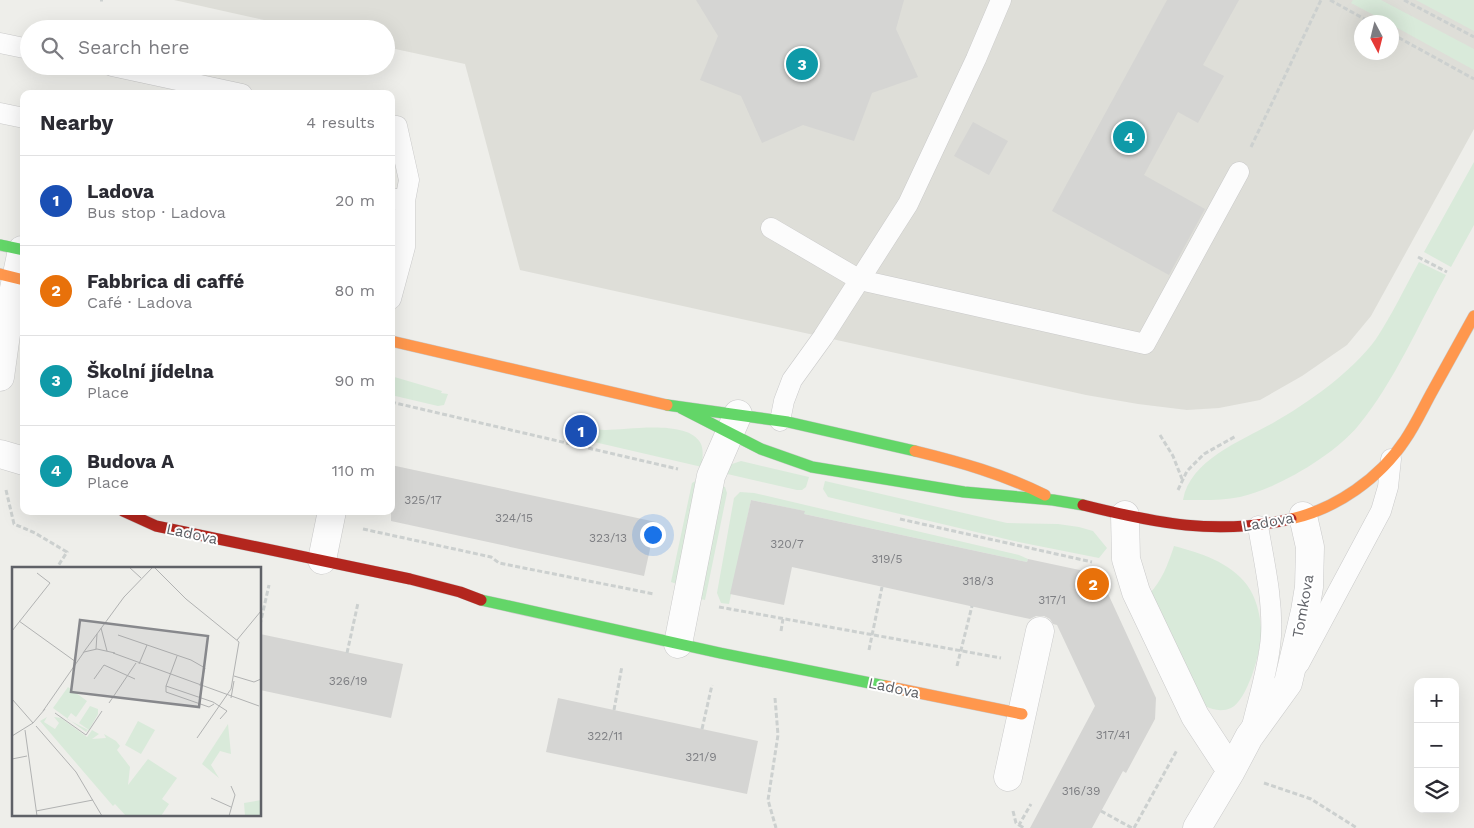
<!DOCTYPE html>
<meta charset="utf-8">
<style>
body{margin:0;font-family:"Work Sans",sans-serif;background:#f7f7f7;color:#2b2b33}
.controls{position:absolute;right:15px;bottom:15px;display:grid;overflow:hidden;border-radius:10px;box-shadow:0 5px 20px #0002}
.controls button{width:45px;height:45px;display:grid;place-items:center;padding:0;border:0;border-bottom:1px solid #e1e1e2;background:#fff;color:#2b2b33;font:25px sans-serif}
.compass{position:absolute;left:1354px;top:15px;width:45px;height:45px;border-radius:50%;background:#fff;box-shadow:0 5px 20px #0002;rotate:173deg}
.you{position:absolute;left:652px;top:534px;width:18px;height:18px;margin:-12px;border:4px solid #fff;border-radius:50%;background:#1a73e8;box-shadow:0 0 0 8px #1a73e833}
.badge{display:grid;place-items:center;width:32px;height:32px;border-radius:50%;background:#b45309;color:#fff;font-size:16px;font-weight:700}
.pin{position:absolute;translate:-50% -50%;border:2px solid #fff;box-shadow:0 1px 5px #0006}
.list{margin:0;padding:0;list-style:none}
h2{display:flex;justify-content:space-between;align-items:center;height:65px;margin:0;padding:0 20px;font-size:21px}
h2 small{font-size:16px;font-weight:400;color:#7c7c81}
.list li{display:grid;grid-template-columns:32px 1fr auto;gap:15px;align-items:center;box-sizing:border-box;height:90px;padding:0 20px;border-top:1px solid #e1e1e2}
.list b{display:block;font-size:19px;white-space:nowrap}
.list p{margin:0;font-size:16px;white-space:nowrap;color:#7c7c81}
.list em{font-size:16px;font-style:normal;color:#7c7c81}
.icon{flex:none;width:28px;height:28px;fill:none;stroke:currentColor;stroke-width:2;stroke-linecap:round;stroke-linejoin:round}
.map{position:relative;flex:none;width:1474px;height:828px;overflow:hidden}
.search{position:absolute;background:#fff;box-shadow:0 5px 20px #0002;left:20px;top:20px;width:375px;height:55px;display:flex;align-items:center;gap:12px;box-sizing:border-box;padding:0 18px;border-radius:28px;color:#7c7c81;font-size:19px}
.panel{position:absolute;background:#fff;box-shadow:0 5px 20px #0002;left:20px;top:90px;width:375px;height:425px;border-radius:10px}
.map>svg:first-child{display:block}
</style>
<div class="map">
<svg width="1474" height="828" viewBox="0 0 1474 828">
<rect width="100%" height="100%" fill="#eeeeea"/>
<path fill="#deded8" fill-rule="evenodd" d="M174 0H1474V129L1371 316 1347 345 1302 376 1260 400 1219 408 1187 410 1138 404 1086 395 520 270 465 64 386 47V29H304ZM1362 22H1392V52H1362Z"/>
<path fill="#d9eada" d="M1353 0H1381L1474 49V70L1392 25V22H1387L1351 3Z
M1416 0H1474V31Z
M1474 162V225L1451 267 1424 252Z
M1419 262 1446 275C1418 325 1395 381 1358 426 1334 455 1277 489 1240 497 1221 501 1202 500 1183 500 1190 460 1241 441 1273 423 1308 403 1352 372 1376 339 1392 315 1405 287 1419 262Z
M391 376 442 391 441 393 448 394 444 405 438 406 391 395Z
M587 427C593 428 599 430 606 430 628 430 689 419 701 444 704 451 702 460 702 467L590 441 586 433Z
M741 461 809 477 806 487 802 490H797L723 473 729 465Z
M697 480 677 584 671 582 692 483Z
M825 481 1007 523 1058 524 1079 527 1093 531 1107 548 1099 558 1014 541 828 497 823 489Z
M720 486 725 487 727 493 705 600 697 598Z
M740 492 754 493 1019 555 1028 559 1027 562 804 514V511L751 500 729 604 721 603 717 593 734 498Z
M1174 546C1200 553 1230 562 1247 585 1256 597 1260 614 1261 628 1263 646 1248 700 1231 708 1222 712 1213 710 1205 706L1149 594C1162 581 1168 564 1174 546Z"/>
<path fill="#d5d5d3" d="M696 0H904L896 29 918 77 872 93 854 141 803 125 762 143 741 96 700 80 718 36Z
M1167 0H1239L1203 65 1224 76 1198 123 1178 112 1144 175 1205 209 1169 275 1052 211Z
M973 122 1008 141 989 175 954 156Z
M391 465 656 522 644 576 391 521Z
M751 500 805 511 804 514 1027 562 1028 559 1089 572 1104 585 1156 698 1155 719 1126 773 1123 771 1092 828H1030L1095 706 1057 625 1053 624 1050 619 1044 616H1036L1030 619 792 567 784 605 730 594Z
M260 634 403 664 391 718 260 690Z
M558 698 758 741 747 794 546 752Z"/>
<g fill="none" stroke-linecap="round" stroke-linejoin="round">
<g stroke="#cacaca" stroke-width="21">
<path id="lane" d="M0 43 29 49
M112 66 242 94
M0 113 24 118
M391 125 397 126 409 180 405 201
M391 198 405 201V247L391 299
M771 228 860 280 1145 344 1239 172
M780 421 784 401 792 380 823 337 908 204 976 59 1001 0
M1299 664 1381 511 1388 487 1391 459
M1252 726C1259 697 1269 666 1271 636 1273 599 1264 562 1258 526"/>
</g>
<g stroke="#cacaca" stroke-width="29">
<path id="street" d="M0 377 9 313 22 250
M0 454 24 461
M1125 515 1126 559 1136 592 1195 716 1231 771
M322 560 332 511
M678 644 711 476 738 414
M1008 777 1040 631
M1197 828 1231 771 1249 737 1288 683 1305 611 1309 587 1310 547 1303 516"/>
</g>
<g stroke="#cacaca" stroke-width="12">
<path id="fast" d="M0 245 24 250
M667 405 788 422 915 451
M681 408 761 449 812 467 964 492 1053 500 1083 505
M481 600 720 653 885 686"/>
</g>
<g stroke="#cacaca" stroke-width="12">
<path id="slow" d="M0 274 24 280
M391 341 667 405
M915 451C960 462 1003 474 1045 495
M1291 519C1336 509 1380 478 1405 440 1416 424 1424 406 1433 390 1447 365 1460 341 1474 316
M885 686 1022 714"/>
</g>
<g stroke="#cacaca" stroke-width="12">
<path id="jam" d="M1083 505C1155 523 1217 536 1291 519
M123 511 156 526 410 579 460 592 481 600"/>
</g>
<path stroke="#ccd0cf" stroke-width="3" stroke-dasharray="5 2.5" stroke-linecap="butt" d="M100 0H103
M1330 0 1370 22
M1404 0 1474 37
M1392 34 1474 79
M1251 147 1321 0
M1418 257 1447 272
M391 402 678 469
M1160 435 1173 456 1182 479
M6 490 14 524 35 533 67 552 58 566
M1178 490 1187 471 1204 454 1236 436
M900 519 1092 562
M363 529 491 557 499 563 654 594
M719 607 1001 658
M260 625 269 585
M781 631 783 619
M869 650 882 587
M347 653 358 603
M957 666 972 606
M775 698 778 735 768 800 776 828
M614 710 622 666
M702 729 712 685
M1264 783 1311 799 1357 828
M1013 811 1016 823 1019 825 1031 804
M1101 811 1132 828
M1019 825 1024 828
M1134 828 1177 750"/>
<use href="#lane" stroke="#fcfcfc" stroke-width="20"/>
<use href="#street" stroke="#fcfcfc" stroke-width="28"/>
<use href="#fast" stroke="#63d668" stroke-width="11"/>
<use href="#slow" stroke="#ff974d" stroke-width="11"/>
<use href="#jam" stroke="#b3261e" stroke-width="11"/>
</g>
<g text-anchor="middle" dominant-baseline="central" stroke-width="4" stroke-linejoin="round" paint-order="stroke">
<g font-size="12" fill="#7e7f83">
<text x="423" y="500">325/17</text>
<text x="514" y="518">324/15</text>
<text x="608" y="538">323/13</text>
<text x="787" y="544">320/7</text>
<text x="887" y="559">319/5</text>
<text x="978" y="581">318/3</text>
<text x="1052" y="600">317/1</text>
<text x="348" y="681">326/19</text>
<text x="1113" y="735">317/41</text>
<text x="605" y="736">322/11</text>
<text x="701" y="757">321/9</text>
<text x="1081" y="791">316/39</text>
</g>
<g font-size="15" fill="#5f6167" stroke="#fff">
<text transform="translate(1268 522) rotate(-10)">Ladova</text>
<text transform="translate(192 534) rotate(12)">Ladova</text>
<text transform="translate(1303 606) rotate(-80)">Tomkova</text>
<text transform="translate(894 688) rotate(12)">Ladova</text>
</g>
</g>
<g transform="translate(12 567)">
<rect width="249" height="249" fill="#eeeeea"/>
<path d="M56 120 75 134 64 150 59 146 55 152 76 163 74 165 41 141ZM78 139 86 142V147L77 163 67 156ZM35 150 32 155 43 162 47 156 42 150 49 151 75 170 80 163 87 167 80 172 94 171 92 167 104 174 108 179 105 183 118 200 116 218 136 192 165 211 150 232 157 237 149 249H114L103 237 101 239 28 154ZM126 154 143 163 129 187 113 178ZM216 157 219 187 208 184 199 198 207 211 190 197ZM249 233V249H233L232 236Z" fill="#d9eada"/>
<path fill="none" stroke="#b1b2b2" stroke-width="1" d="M117 0 129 11M142 0 174 32 227 75 219 122 185 171M7 54 64 95M89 61 95 84M0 64 38 16 25 6M106 68 179 93 193 101 188 119M225 73 249 44M84 82 85 67M71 86 112 30 141 0M101 86 247 139M165 89 154 119 201 135 215 144 208 152M127 97 135 78M222 109 242 115 249 112M82 112 92 98 123 112M154 119V125L197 140 202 137M219 131 222 114M0 132 21 156 33 142M97 136 124 96M31 144 72 85 85 82 103 86M43 146 74 168 90 144M24 159 64 205 90 249M13 163 25 249M0 169 21 156M0 192 15 189M199 231 219 240M24 244 81 233M217 249 223 228 219 219"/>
<path fill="#87888c" fill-opacity="0.15" stroke="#87888c" stroke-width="2.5" d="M68 53 196 69 187 140 59 125Z"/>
<rect width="249" height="249" fill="none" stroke="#5f6167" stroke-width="2.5"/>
</g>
</svg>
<div class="controls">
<button>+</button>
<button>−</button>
<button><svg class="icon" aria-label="layers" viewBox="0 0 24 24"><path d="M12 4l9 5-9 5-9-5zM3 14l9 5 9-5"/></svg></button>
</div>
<svg class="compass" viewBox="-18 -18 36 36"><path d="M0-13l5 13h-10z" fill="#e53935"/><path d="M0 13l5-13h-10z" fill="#7c7c81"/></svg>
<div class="you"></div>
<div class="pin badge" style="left:581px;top:431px;background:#1a4fb4">1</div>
<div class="pin badge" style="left:1093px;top:584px;background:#e8710a">2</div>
<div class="pin badge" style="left:802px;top:64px;background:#0f9aa8">3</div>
<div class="pin badge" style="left:1129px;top:137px;background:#0f9aa8">4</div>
<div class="search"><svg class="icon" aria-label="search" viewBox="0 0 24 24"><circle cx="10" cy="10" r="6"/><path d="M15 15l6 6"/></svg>Search here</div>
<section class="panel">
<h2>Nearby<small>4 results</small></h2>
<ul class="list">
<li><span class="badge" style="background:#1a4fb4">1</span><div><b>Ladova</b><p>Bus stop · Ladova</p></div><em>20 m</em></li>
<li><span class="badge" style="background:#e8710a">2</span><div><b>Fabbrica di caffé</b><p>Café · Ladova</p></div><em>80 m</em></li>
<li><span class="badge" style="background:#0f9aa8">3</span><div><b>Školní jídelna</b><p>Place</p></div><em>90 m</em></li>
<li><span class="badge" style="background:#0f9aa8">4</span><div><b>Budova A</b><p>Place</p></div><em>110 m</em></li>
</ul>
</section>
</div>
